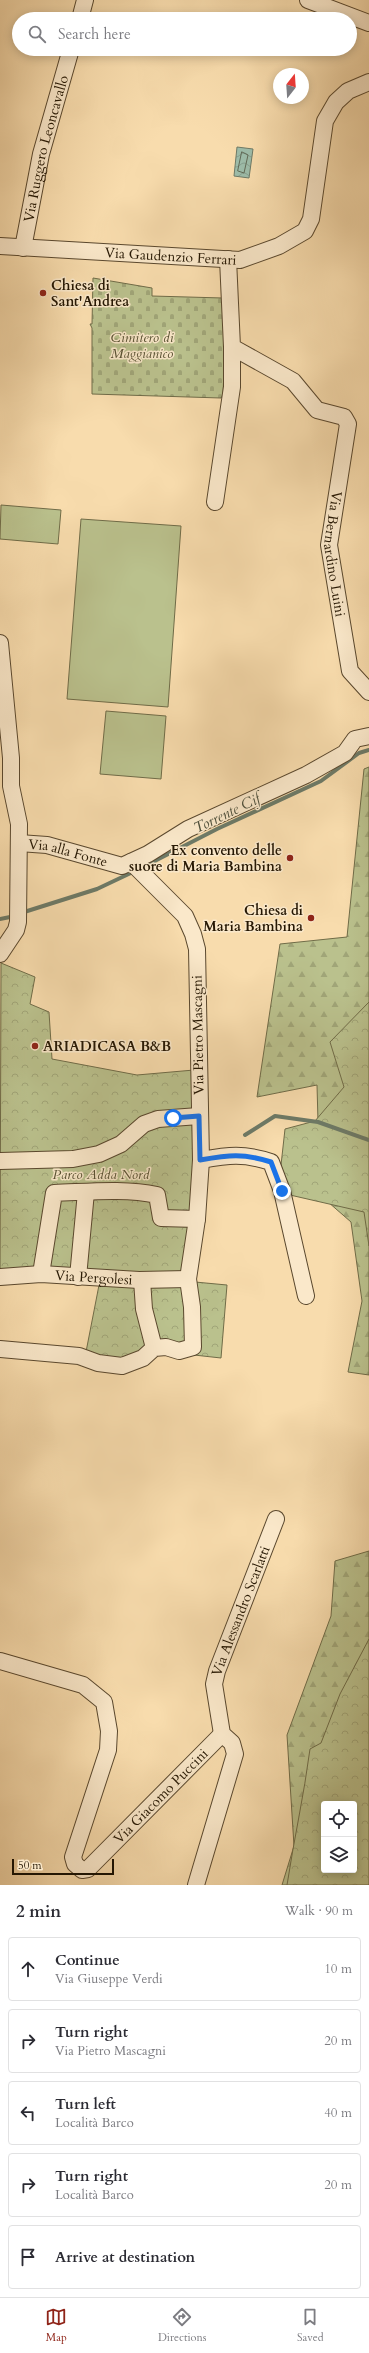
<!DOCTYPE html>
<meta charset="utf-8">
<style>
body{margin:0;font-family:Cardo,serif;background:#f7f7f7;color:#2b2b33}
.controls{position:absolute;right:12px;bottom:12px;display:grid;overflow:hidden;border-radius:4px;box-shadow:0 2px 10px #0003}
.controls button{width:36px;height:36px;display:grid;place-items:center;padding:0;border:0;border-bottom:1px solid #e1e1e2;background:#fff;color:#2b2b33;font:20px sans-serif}
.compass{position:absolute;left:273px;top:68px;width:36px;height:36px;border-radius:50%;background:#fff;box-shadow:0 2px 10px #0003;rotate:17deg}
.scale{position:absolute;left:12px;bottom:10px;width:102px;box-sizing:border-box;padding-left:4px;border:2px solid #251703;border-top:0;font-size:11px;line-height:14px;white-space:nowrap;color:#251703;-webkit-text-stroke:3px #fae8ca;paint-order:stroke}
.stop{position:absolute;width:12px;height:12px;margin:-9px;border:3px solid #1a73e8;border-radius:50%;background:#fff}
.stop.end{background:#1a73e8;border-color:#fff;box-shadow:0 1px 4px #0008}
.list{margin:0;padding:0;list-style:none}
h2{display:flex;justify-content:space-between;align-items:center;height:52px;margin:0;padding:0 16px;font-size:17px}
h2 small{font-size:13px;font-weight:400;color:#7c7c81}
.list li{display:grid;grid-template-columns:26px 1fr auto;gap:12px;align-items:center;box-sizing:border-box;height:64px;margin:0 8px 8px;padding:0 8px;border:1px solid #e1e1e2;border-radius:4px}
.list b{display:block;font-size:15px;white-space:nowrap}
.list p{margin:0;font-size:13px;white-space:nowrap;color:#7c7c81}
.list em{font-size:13px;font-style:normal;color:#7c7c81}
.icon{flex:none;width:22px;height:22px;fill:none;stroke:currentColor;stroke-width:2;stroke-linecap:round;stroke-linejoin:round}
.map{position:relative;flex:none;width:369px;height:1885px;overflow:hidden}
.search{position:absolute;background:#fff;box-shadow:0 2px 10px #0003;left:12px;right:12px;top:12px;height:44px;display:flex;align-items:center;gap:10px;box-sizing:border-box;padding:0 14px;border-radius:22px;color:#7c7c81;font-size:15px}
.sheet{height:412px;background:#fff}
nav{display:flex;justify-content:space-around;align-items:center;box-sizing:border-box;height:56px;border-top:1px solid #e1e1e2;background:#fff;font-size:11px;color:#7c7c81}
nav a{display:grid;justify-items:center;gap:2px}
nav .on{color:#8f2418}
.map>svg:first-child{display:block}
</style>
<div class="map">
<svg width="369" height="1885" viewBox="0 0 369 1885">
<defs>
<pattern id="forest-firs" width="22" height="20" patternUnits="userSpaceOnUse"><rect width="22" height="20" fill="#bac18d"/><path d="M5 1l3.5 6h-7zM16 11l3.5 6h-7z" fill="#a0a578"/></pattern>
<pattern id="cemetery-stones" width="16" height="16" patternUnits="userSpaceOnUse"><rect width="16" height="16" fill="#bac18d"/><path d="M2 7V4a2 2 0 0 1 4 0v3zM10 15v-3a2 2 0 0 1 4 0v3z" fill="#a0a578"/></pattern>
<pattern id="park-crowns" width="20" height="18" patternUnits="userSpaceOnUse"><rect width="20" height="18" fill="#bac18d"/><path d="M2 6a3 3 0 1 1 6 0M12 15a3 3 0 1 1 6 0" fill="none" stroke="#a0a578"/></pattern>
<pattern id="water-waves" width="16" height="10" patternUnits="userSpaceOnUse"><rect width="16" height="10" fill="#9dbca9"/><path d="M0 5q4-4 8 0t8 0" fill="none" stroke="#87a190"/></pattern>
</defs>
<rect width="100%" height="100%" fill="#f8dcad"/>
<filter id="stains"><feTurbulence type="fractalNoise" baseFrequency=".005" numOctaves="4"/><feColorMatrix values="0 0 0 0 .2 0 0 0 0 .09 0 0 0 0 .02 0 0 0 .5 -.17"/></filter>
<radialGradient id="worn" r=".72"><stop offset=".6" stop-color="#630" stop-opacity="0"/><stop offset="1" stop-color="#630" stop-opacity=".3"/></radialGradient>
<path fill="url(#forest-firs)" stroke="#706c48" fill-rule="evenodd" d="M369 767V1375L348 1372 362 1301 351 1222 320 1195 317 1085 257 1097 280 944 347 937 364 769Z
M369 1551V1885H282L294 1846 287 1735 331 1616 335 1561ZM324 1804H354V1870H324Z"/>
<path fill="url(#cemetery-stones)" stroke="#706c48" d="M93 278 152 288V296L223 298 226 320 223 395 221 398 92 394V328L90 324H92Z"/>
<path fill="url(#park-crowns)" stroke="#706c48" fill-rule="evenodd" d="M1 963 35 977 30 1004 49 1012 52 1059 137 1075 194 1070 195 1282 227 1285 221 1358 167 1352 123 1360 85 1357 100 1280 0 1278Z
M369 1002V1246L364 1212 290 1195 281 1165 285 1129 315 1121 344 1087 330 1042Z
M369 1639V1885H287C294 1839 304 1795 310 1749L321 1743 340 1694ZM324 1804H354V1870H324Z"/>
<path fill="#bac18d" stroke="#706c48" d="M1 505 61 510 58 544 0 539Z
M81 519 181 526 168 707 67 699Z
M106 711 166 716 161 779 100 774Z"/>
<path fill="url(#water-waves)" stroke="#6d7a67" d="M237 147 253 149 249 178 234 176Z"/>
<g fill="none" stroke-linecap="round" stroke-linejoin="round">
<path stroke="#616a56" stroke-width="1" d="M242 152 248 155 244 173 238 171Z"/>
<path stroke="#6d7a67" stroke-width="4" d="M143 867 217 829 321 781 359 753 369 750
M21 913 97 889 135 871
M0 919 15 916
M245 1135 275 1116 318 1122 369 1140"/>
<g stroke="#5a482e" stroke-width="18">
<g id="minor">
<path d="M308 0 369 23"/>
<path d="M80 19 85 0"/>
<path id="s1" d="M0 246 240 260 279 246 305 231 311 219 325 121 336 102 348 91 369 82"/>
<path id="s2" d="M23 248 41 154 71 49"/>
<path id="s3" d="M228 259 232 347 293 381 317 410 344 417 348 424 329 545 350 671 369 692"/>
<path d="M215 502 232 387V347"/>
<path d="M0 643 11 758V786L19 824 18 922 16 930 0 954"/>
<path id="s4" d="M19 843 47 845 122 866 148 854 188 829 306 775 345 753 355 739 369 736"/>
<path d="M201 1160C229 1155 243 1153 271 1162L282 1191 306 1296"/>
<path d="M0 1161 73 1159 99 1154 121 1144 144 1124 158 1119 199 1116"/>
<path d="M41 1274 54 1193C88 1192 124 1188 157 1195L161 1218 197 1219"/>
<path id="s5" d="M0 1277 41 1274 139 1280 188 1279"/>
<path d="M78 1277 86 1192"/>
<path d="M142 1280 144 1309 154 1348"/>
<path d="M0 1349 79 1356 98 1363 122 1366 143 1358 154 1348 166 1347 179 1351 193 1347 192 1307 188 1279 197 1219 201 1160 197 949 193 934 185 916 131 862"/>
<path id="s6" d="M0 1661 83 1685 104 1702 109 1731 108 1750 73 1857 75 1864 82 1870 88 1869 222 1734"/>
<path id="s7" d="M196 1885 235 1754 232 1743 222 1734 214 1684 217 1671 276 1519"/>
</g>
</g>
<use href="#minor" stroke="#fae8ca" stroke-width="16"/>
</g>
<g fill="none" stroke-linecap="round" stroke-linejoin="round">
<path stroke="#1a73e8" stroke-width="5" d="M173 1118 199 1116 200 1160C229 1155 243 1153 271 1162L282 1191"/>
</g>
<g fill="#8f2418" stroke="#fae8ca" stroke-width="1.5">
<circle cx="43" cy="293" r="4"/>
<circle cx="290" cy="858" r="4"/>
<circle cx="311" cy="918" r="4"/>
<circle cx="35" cy="1046" r="4"/>
</g>
<g text-anchor="middle" dominant-baseline="central" stroke-width="3" stroke-linejoin="round" paint-order="stroke">
<g font-size="14" fill="#251703" stroke="#fae8ca">
<text stroke="none"><textPath href="#s2" startOffset="102">Via Ruggero Leoncavallo</textPath></text>
<text stroke="none"><textPath href="#s1" startOffset="171">Via Gaudenzio Ferrari</textPath></text>
<text stroke="none"><textPath href="#s3" startOffset="363">Via Bernardino Luini</textPath></text>
<text stroke="none"><textPath href="#s4" startOffset="50">Via alla Fonte</textPath></text>
<text transform="translate(198 1035) rotate(-91)">Via Pietro Mascagni</text>
<text stroke="none"><textPath href="#s5" startOffset="94">Via Pergolesi</textPath></text>
<text stroke="none"><textPath href="#s7" startOffset="290">Via Alessandro Scarlatti</textPath></text>
<text stroke="none"><textPath href="#s6" startOffset="400">Via Giacomo Puccini</textPath></text>
</g>
<g font-size="14" font-weight="bold" fill="#251703" stroke="#fae8ca" text-anchor="start">
<text x="51" y="285">Chiesa di<tspan x="51" dy="16">Sant'Andrea</tspan></text>
<text x="282" y="850" text-anchor="end">Ex convento delle<tspan x="282" dy="16">suore di Maria Bambina</tspan></text>
<text x="303" y="910" text-anchor="end">Chiesa di<tspan x="303" dy="16">Maria Bambina</tspan></text>
<text x="43" y="1046">ARIADICASA B&amp;B</text>
</g>
<g font-size="14" font-style="italic" fill="#595233" stroke="#fae8ca">
<text x="142" y="337">Cimitero di<tspan x="142" dy="16">Maggianico</tspan></text>
<text x="101" y="1174">Parco Adda Nord</text>
</g>
<g font-size="15" font-style="italic" fill="#4f513d" stroke="#fae8ca">
<text transform="translate(227 813) rotate(-26)">Torrente Cif</text>
</g>
</g>
<rect width="100%" height="100%" filter="url(#stains)"/>
<rect width="100%" height="100%" fill="url(#worn)"/>
</svg>
<div class="controls">
<button><svg class="icon" aria-label="locate" viewBox="0 0 24 24"><circle cx="12" cy="12" r="6"/><path d="M12 2v4M12 18v4M2 12h4M18 12h4"/></svg></button>
<button><svg class="icon" aria-label="layers" viewBox="0 0 24 24"><path d="M12 4l9 5-9 5-9-5zM3 14l9 5 9-5"/></svg></button>
</div>
<svg class="compass" viewBox="-18 -18 36 36"><path d="M0-13l5 13h-10z" fill="#e53935"/><path d="M0 13l5-13h-10z" fill="#7c7c81"/></svg>
<div class="scale">50 m</div>
<div class="stop" style="left:173px;top:1118px"></div>
<div class="stop end" style="left:282px;top:1191px"></div>
<div class="search"><svg class="icon" aria-label="search" viewBox="0 0 24 24"><circle cx="10" cy="10" r="6"/><path d="M15 15l6 6"/></svg>Search here</div>
</div>
<section class="sheet">
<h2>2 min<small>Walk · 90 m</small></h2>
<ul class="list">
<li><svg class="icon" aria-label="ahead" viewBox="0 0 24 24"><path d="M12 20V5M6 11l6-6 6 6"/></svg><div><b>Continue</b><p>Via Giuseppe Verdi</p></div><em>10 m</em></li>
<li><svg class="icon" aria-label="right" viewBox="0 0 24 24"><path d="M7 20v-9h11M14 6l5 5-5 5"/></svg><div><b>Turn right</b><p>Via Pietro Mascagni</p></div><em>20 m</em></li>
<li><svg class="icon" aria-label="left" viewBox="0 0 24 24"><path d="M17 20v-9H6M10 6l-5 5 5 5"/></svg><div><b>Turn left</b><p>Località Barco</p></div><em>40 m</em></li>
<li><svg class="icon" aria-label="right" viewBox="0 0 24 24"><path d="M7 20v-9h11M14 6l5 5-5 5"/></svg><div><b>Turn right</b><p>Località Barco</p></div><em>20 m</em></li>
<li><svg class="icon" aria-label="arrive" viewBox="0 0 24 24"><path d="M6 21V4h12l-3 4 3 4H6"/></svg><div><b>Arrive at destination</b></div></li>
</ul>
</section>
<nav>
<a class="on"><svg class="icon" aria-label="map" viewBox="0 0 24 24"><path d="M3 6l6-2 6 2 6-2v14l-6 2-6-2-6 2zM9 4v14M15 6v14"/></svg>Map</a>
<a><svg class="icon" aria-label="directions" viewBox="0 0 24 24"><path d="M12 3l9 9-9 9-9-9zM9 14v-3h6M13 9l2 2-2 2"/></svg>Directions</a>
<a><svg class="icon" aria-label="saved" viewBox="0 0 24 24"><path d="M7 4h10v16l-5-4-5 4z"/></svg>Saved</a>
</nav>
